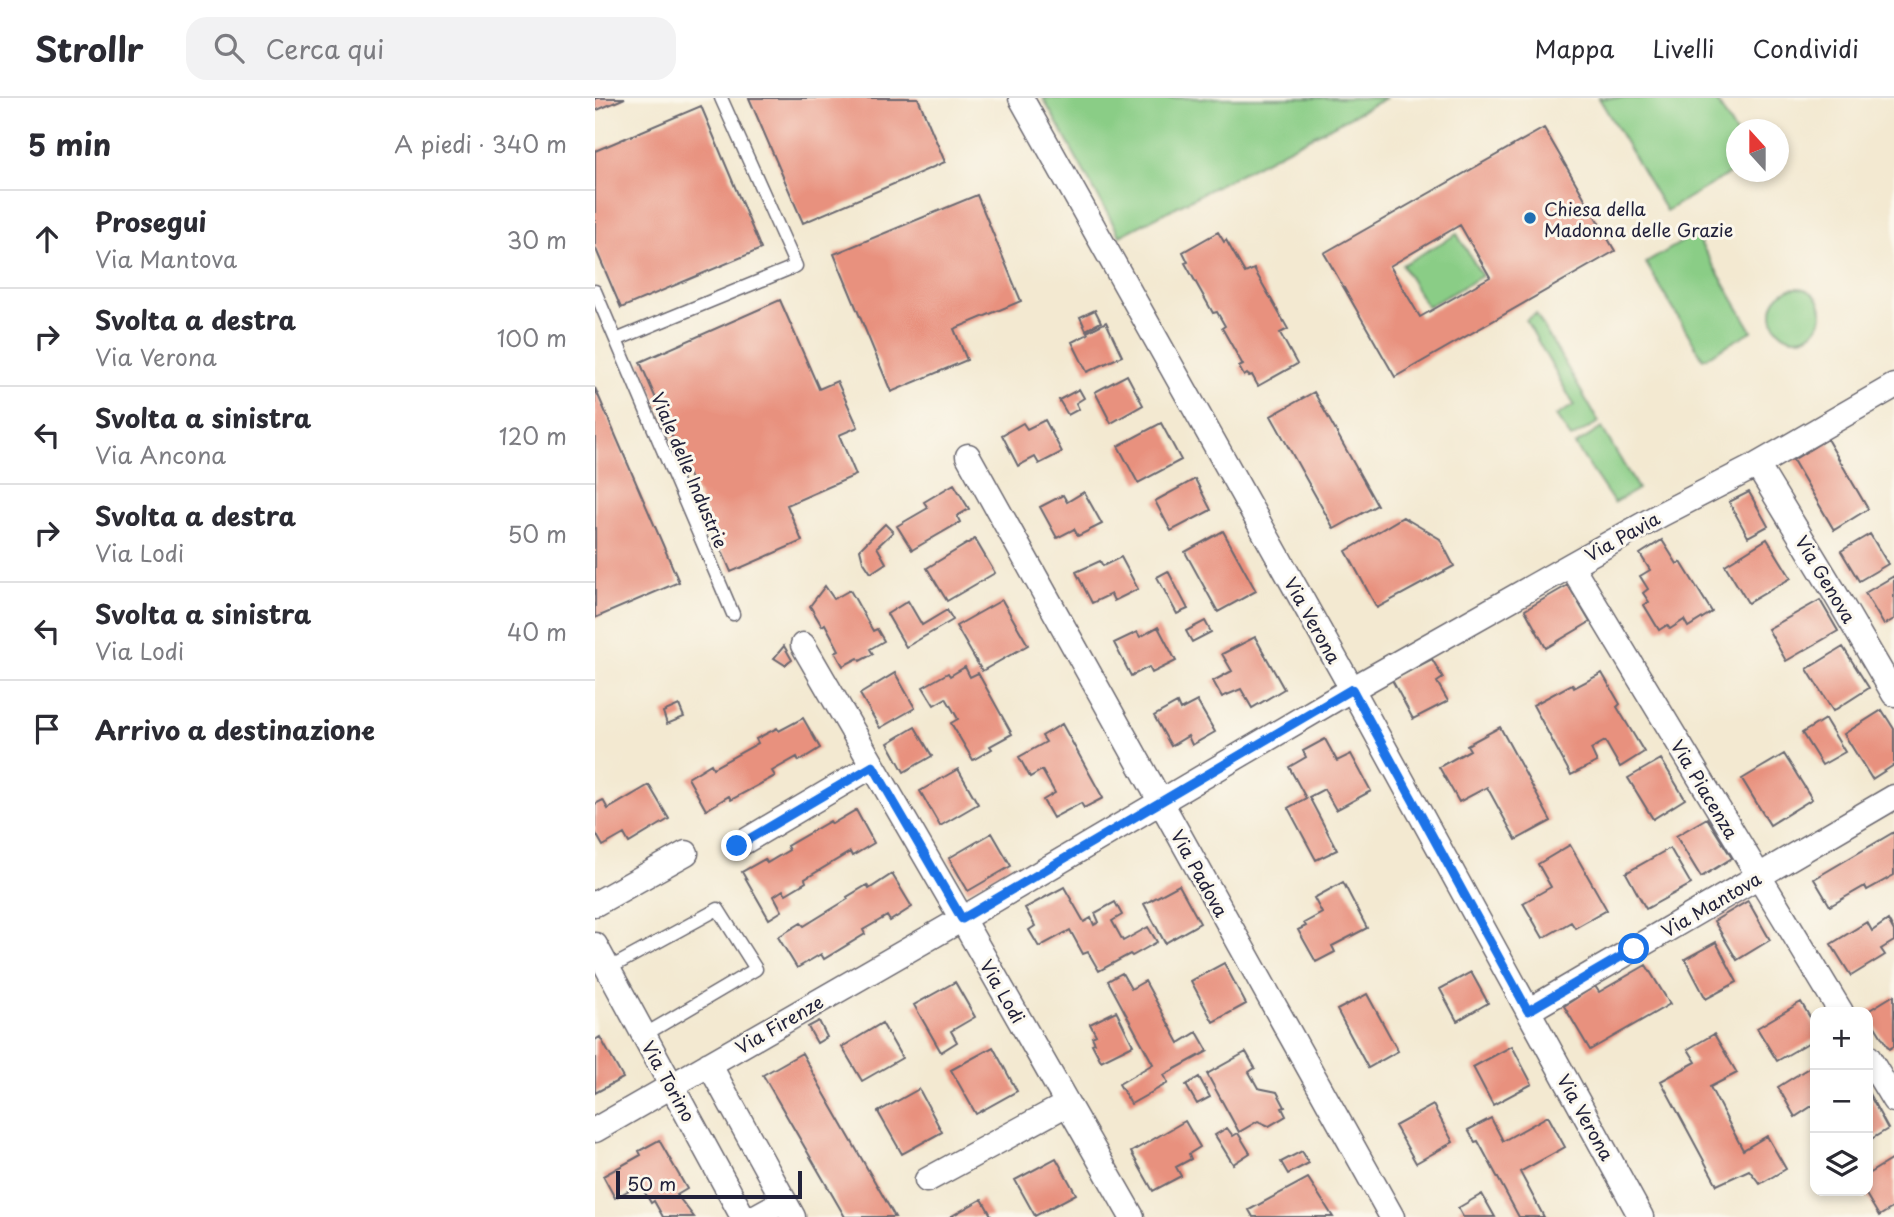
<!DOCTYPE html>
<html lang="it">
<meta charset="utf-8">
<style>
body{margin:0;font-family:"Playpen Sans",sans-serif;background:#f2f2f3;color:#2b2b33}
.controls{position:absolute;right:21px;bottom:21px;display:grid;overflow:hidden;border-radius:14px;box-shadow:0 4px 10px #0003}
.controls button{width:63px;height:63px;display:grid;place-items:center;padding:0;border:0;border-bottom:2px solid #e1e1e2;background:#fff;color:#2b2b33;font:35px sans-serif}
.compass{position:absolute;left:1131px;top:21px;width:63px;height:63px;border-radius:50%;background:#fff;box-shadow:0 4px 10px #0003;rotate:339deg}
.scale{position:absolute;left:21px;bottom:18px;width:186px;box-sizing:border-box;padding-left:7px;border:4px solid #22223b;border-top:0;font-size:19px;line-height:24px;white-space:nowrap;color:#22223b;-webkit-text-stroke:5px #fbf7ec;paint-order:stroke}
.stop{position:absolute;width:21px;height:21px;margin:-16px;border:5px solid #1a73e8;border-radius:50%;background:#fff}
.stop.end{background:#1a73e8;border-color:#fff;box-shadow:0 2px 7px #0008}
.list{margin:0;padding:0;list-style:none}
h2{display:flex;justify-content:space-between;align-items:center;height:91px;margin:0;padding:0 28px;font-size:30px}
h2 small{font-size:23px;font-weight:400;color:#7c7c81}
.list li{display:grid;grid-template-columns:46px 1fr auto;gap:21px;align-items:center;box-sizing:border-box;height:98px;padding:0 28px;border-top:2px solid #e1e1e2}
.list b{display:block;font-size:26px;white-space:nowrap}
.list p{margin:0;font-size:23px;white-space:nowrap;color:#7c7c81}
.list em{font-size:23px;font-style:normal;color:#7c7c81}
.icon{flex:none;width:38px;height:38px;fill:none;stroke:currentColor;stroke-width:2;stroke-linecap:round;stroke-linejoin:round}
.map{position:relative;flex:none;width:1299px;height:1119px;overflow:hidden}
header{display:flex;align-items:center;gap:42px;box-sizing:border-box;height:98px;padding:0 35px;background:#fff;border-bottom:2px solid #e1e1e2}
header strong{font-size:33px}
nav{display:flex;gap:38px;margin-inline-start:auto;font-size:24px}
.search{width:490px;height:63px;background:#f2f2f3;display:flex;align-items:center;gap:18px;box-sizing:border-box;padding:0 24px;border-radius:21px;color:#7c7c81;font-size:26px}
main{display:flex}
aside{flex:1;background:#fff}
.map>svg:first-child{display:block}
</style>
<header>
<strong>Strollr</strong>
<div class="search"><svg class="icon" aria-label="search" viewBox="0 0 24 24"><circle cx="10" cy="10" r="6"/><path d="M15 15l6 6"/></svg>Cerca qui</div>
<nav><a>Mappa</a><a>Livelli</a><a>Condividi</a></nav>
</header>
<main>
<aside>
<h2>5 min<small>A piedi · 340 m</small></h2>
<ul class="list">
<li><svg class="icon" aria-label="ahead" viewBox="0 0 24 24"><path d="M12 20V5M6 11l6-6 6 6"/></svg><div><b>Prosegui</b><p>Via Mantova</p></div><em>30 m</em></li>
<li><svg class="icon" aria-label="right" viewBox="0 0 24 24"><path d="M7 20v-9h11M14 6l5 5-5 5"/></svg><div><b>Svolta a destra</b><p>Via Verona</p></div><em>100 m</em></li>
<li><svg class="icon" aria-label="left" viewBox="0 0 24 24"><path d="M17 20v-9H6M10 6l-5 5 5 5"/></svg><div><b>Svolta a sinistra</b><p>Via Ancona</p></div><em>120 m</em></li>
<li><svg class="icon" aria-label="right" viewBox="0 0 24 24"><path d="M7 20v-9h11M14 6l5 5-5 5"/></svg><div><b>Svolta a destra</b><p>Via Lodi</p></div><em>50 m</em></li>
<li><svg class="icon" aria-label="left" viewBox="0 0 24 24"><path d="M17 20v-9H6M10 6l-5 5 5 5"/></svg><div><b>Svolta a sinistra</b><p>Via Lodi</p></div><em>40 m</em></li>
<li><svg class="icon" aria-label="arrive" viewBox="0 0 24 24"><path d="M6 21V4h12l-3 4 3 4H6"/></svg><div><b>Arrivo a destinazione</b></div></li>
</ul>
</aside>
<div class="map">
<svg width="1299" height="1119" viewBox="0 0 1299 1119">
<rect width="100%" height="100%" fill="#fbf7ec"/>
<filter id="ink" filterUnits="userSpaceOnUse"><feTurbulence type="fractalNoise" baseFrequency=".0143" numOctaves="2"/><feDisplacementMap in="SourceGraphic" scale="14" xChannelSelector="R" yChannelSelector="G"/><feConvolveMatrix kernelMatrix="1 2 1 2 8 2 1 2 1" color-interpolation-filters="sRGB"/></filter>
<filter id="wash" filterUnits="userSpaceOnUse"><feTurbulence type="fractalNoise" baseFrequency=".00686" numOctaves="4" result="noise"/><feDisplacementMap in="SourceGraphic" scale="28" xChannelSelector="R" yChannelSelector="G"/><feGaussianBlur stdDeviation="1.57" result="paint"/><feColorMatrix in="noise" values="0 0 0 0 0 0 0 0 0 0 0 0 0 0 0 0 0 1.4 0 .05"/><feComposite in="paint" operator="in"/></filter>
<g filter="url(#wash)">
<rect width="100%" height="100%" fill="#f3e9d1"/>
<path fill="#8acd86" stroke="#567860" stroke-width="2" d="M448 0H791L525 138Z
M1004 0H1120L1141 36V72L1071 113Z
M862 136 887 178 832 209 807 167Z
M1100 136 1157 233 1108 261 1051 165Z
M1177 215a25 25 0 1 1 50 0a25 25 0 1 1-50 0Z
M941 216 1004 324 976 340 961 318 979 307 931 222Z
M1007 330 1043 391 1019 405 980 347Z"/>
<g id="blocks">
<path fill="#e8917e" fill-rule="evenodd" d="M0 0H30L0 13Z
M154 0H323L350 64 208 125Z
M106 8 166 151 26 210 0 149V53Z
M949 30 1020 153 800 279 729 155ZM865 127 895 179 825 219 795 168Z
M382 97 426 203 359 231 372 262 296 294 239 156Z
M623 134 629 144 631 142 650 175 659 171 693 231 685 235 702 266 663 288 657 277 654 278 652 276 649 278 644 269 648 267 627 230 630 228 622 214 618 215 590 165 593 164 588 154Z
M185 202 224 291 242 283 263 329 244 337 261 377 192 407 207 443 136 474 45 264Z
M500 212 506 224 491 232 485 219Z
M511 224 527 258 492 274 477 244 493 236 492 234Z
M532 277 548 307 516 325 500 294Z
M0 290 84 484 0 520Z
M484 291 489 300 481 305 484 311 473 317 464 302Z
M719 294 782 407 739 431 676 318Z
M450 322 467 354 444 366 440 359 423 368 407 337 428 325 432 331Z
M566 325 586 362 543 385 523 348Z
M1232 341 1273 411 1239 432 1198 362Z
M600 381 616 412 576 433 560 403Z
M359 386 374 411 362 418 365 424 317 452 302 428 333 410 329 404Z
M489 394 507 426 483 438 479 431 462 440 445 409 468 397 472 404Z
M1154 394 1173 428 1153 439 1134 404Z
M808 419 845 441 859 468 782 510 751 453Z
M290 426 298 434 282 449 291 465 276 475 268 463 265 451Z
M628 433 661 493 623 514 590 454Z
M1275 436 1293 466 1264 483 1246 453Z
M380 441 400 475 352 503 332 470Z
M1172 441 1196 480 1153 505 1130 467Z
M1067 442 1082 466 1086 464 1117 514 1093 529 1089 522 1075 531 1072 527 1064 532 1049 507 1054 504 1048 495 1053 491 1045 478 1055 472 1045 456Z
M526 459 543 491 519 503 516 496 497 505 481 474 505 463 508 468Z
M573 473 593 511 582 516 562 479Z
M1299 478V521L1289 527 1270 495Z
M973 487 995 524 951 550 930 512Z
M230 488 239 501 255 492 278 533 282 531 289 543 275 551 278 556 265 563 263 560 248 568 240 554 244 552 230 526 227 528 215 508Z
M407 502 433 547 387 573 361 528Z
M1225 502 1243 533 1191 563 1173 531Z
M313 503 327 527 352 512 358 522 311 549 292 516Z
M610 523 616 534 597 544 591 533Z
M563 529 581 563 557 575 554 569 536 578 519 545 542 534 545 539Z
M660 539 689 591 657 610 646 591 627 599 618 583 637 573 627 556Z
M189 548 197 562 190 567 179 560Z
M1248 549 1274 590 1238 613 1212 571Z
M837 561 848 580 842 584 853 603 818 621 797 582Z
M370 569 375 579 383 575 417 636 395 648 397 651 378 662 356 625 363 621 351 600 339 607 328 589 353 575 355 578Z
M300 575 320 610 285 630 265 596Z
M1007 575 1025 606 1022 609 1049 654 1025 669 1010 643 996 651 1002 664 976 677 938 607 977 586 979 590Z
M602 603 620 634 597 647 593 638 576 648 559 618 582 605 585 612Z
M84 607 89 619 72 626 68 614Z
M1287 612 1299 631V667L1277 681 1249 636Z
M208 620 225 650 204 663 202 659 177 673 180 678 136 702 134 698 111 712 93 680 116 666 118 670 163 645 161 641 182 630 184 633Z
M1230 621 1250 654 1227 667 1207 635Z
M467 626 508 700 489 710 486 705 458 720 448 702 460 695 447 672 435 679 424 659 451 644 447 638Z
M320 629 337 658 309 674 293 645Z
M905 629 956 723 921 742 892 689 864 704 844 669 875 652 872 647Z
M730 641 742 663 756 656 776 693 741 712 729 691 714 699 742 752 721 762 693 710 711 700 694 669 711 659 708 653Z
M1189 656 1217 701 1175 727 1147 681Z
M1066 661 1090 701 1058 721 1033 680Z
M363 671 383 706 345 728 325 693Z
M54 687 74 721 34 745 29 736 8 748 0 734V706L8 702 13 711Z
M261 712 279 745 257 758 255 754 210 781 211 784 191 796 188 792 179 798 187 813 174 821 147 774 170 761 172 765 194 752 192 748 235 723 237 726Z
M1112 720 1137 760 1106 779 1081 738Z
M1299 734V777L1272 792 1270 788 1235 808 1219 781Z
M397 735 416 768 373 793 354 760Z
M975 747 1012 812 980 830 976 824 948 840 928 805 956 789 943 766Z
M1075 750 1096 786 1051 811 1031 775Z
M297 776 317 809 295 823 292 818 268 832 270 836 229 861 226 856 202 870 183 839 206 825 209 828 253 801 252 799 272 787 274 791Z
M748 784 772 830 737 848 740 854 721 864 703 832 711 828 709 825 727 815 719 800Z
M584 787 605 825 570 845 549 806Z
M469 789 489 824 496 820 499 827 504 824 500 815 520 804 527 817 517 823 528 843 553 829 562 844 537 858 535 856 504 873 493 854 488 856 475 832 444 849 434 832 440 828 430 810Z
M1153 803 1175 842 1142 862 1119 823Z
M1293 822 1299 833V843L1286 851 1290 857 1256 878 1236 846 1272 824 1277 833Z
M1121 844 1142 884 1111 901 1090 861Z
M629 865 651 906 618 924 596 883Z
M1051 867 1075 906 995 952 969 908 1000 888 1004 894Z
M876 874 893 905 862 923 845 891Z
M527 875 536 891 550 883 584 945 602 934 613 953 569 977 573 985 536 1006 524 986 558 966 513 883Z
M360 884 380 919 356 933 362 944 346 954 319 907Z
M772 896 803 953 773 970 742 912Z
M1299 897V948L1294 951 1273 917V913Z
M1206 904 1220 928V941L1182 963 1162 930Z
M521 913 538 947 506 963 497 946 500 945 497 939 501 937 495 926Z
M224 923 232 939 222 945 213 929Z
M287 925 307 960 267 983 247 949Z
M1119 936 1142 975 1115 989 1148 1052 1172 1038 1191 1071 1165 1086 1154 1072 1122 1087 1066 983 1101 964 1093 951Z
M5 939 28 980 0 995V942Z
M917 948 937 986 898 1007 878 969Z
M398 949 422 993 381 1016 356 972Z
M651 954 660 970 654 974 663 990 682 994 690 1009 687 1010 691 1018 674 1028 663 1023 644 1034 612 976Z
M207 955 229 995 300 1119H250L168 977Z
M1220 966V1006L1200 1019 1183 989Z
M604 979 615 999 602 1006 591 987Z
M324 991 347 1034 307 1056 283 1014Z
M1273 994 1293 1031 1273 1043Z
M838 1007 858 1044 821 1065 800 1028Z
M953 1018 970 1049 925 1074 949 1119H924L883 1043 880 1044 873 1032 896 1020 908 1043Z
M590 1023 605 1049 594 1056 596 1061 581 1069 586 1078 558 1093 536 1054Z
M632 1030 638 1038 643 1035 655 1055 638 1066 620 1037Z
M64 1042 92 1091 82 1097 99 1119H68L59 1103 56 1105 45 1086 20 1100 8 1078 46 1057 44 1053Z
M707 1053 714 1065 693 1076 686 1064Z
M461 1060 481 1096 440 1118 420 1082Z
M1299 1060V1109L1284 1118 1269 1093H1273V1076Z
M713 1080 738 1119H658L654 1112Z
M887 1096 900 1119H868L863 1110Z
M387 1101 397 1119H355Z"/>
</g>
</g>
<g filter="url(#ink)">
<use href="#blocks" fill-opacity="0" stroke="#6b6870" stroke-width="2"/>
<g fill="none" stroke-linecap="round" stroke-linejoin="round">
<g stroke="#6b6870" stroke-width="15">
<path id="lane" d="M0 193 138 516
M21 242 201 168 126 0
M13 871 123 811 161 871 49 937"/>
</g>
<g stroke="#6b6870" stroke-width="27">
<path id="street" d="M426 0 757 591 1046 1119
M373 358 797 1119
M1162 367 1238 492 1299 596
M976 467 1246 914
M208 547 367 821 537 1119
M142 748 277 668
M0 806 91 755
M0 847 148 1119
M933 913 1299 699
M1273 959 1299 1002
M114 966 198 1119
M0 1032 367 821 757 591 976 467 1067 416 1162 367 1299 288
M332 1082 472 1006
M160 1119 189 1103"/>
</g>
<use href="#lane" stroke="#fff" stroke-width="12"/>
<use href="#street" stroke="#fff" stroke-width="24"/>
</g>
</g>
<g fill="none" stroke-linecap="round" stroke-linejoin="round" filter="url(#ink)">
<path stroke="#1a73e8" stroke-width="9" d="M142 748 278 668 367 821 757 591 933 913 1039 851"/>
</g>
<circle fill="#1f6fb2" stroke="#fbf7ec" stroke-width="2.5" cx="935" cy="120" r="7"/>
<g text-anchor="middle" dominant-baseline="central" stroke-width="6" stroke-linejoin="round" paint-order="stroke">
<g font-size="18" fill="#22223b" stroke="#fbf7ec" text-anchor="start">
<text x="949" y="110">Chiesa della<tspan x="949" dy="21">Madonna delle Grazie</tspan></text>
</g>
<g font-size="18" fill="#22223b" stroke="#fbf7ec">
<text transform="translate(95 372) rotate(67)">Viale delle Industrie</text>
<text transform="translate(1027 438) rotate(-29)">Via Pavia</text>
<text transform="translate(1231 481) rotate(59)">Via Genova</text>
<text transform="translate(718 522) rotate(61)">Via Verona</text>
<text transform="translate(1110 691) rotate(59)">Via Piacenza</text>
<text transform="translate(605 775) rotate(61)">Via Padova</text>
<text transform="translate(1116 806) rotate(-30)">Via Mantova</text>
<text transform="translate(408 893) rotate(60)">Via Lodi</text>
<text transform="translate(184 926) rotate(-30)">Via Firenze</text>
<text transform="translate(74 983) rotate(61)">Via Torino</text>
<text transform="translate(991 1019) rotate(61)">Via Verona</text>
</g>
</g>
</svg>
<div class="controls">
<button>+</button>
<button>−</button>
<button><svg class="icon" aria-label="layers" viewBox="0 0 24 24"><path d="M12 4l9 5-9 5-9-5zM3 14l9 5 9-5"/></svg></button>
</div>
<svg class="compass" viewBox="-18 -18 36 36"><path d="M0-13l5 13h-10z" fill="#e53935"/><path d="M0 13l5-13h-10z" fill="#7c7c81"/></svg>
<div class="scale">50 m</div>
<div class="stop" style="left:1039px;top:851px"></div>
<div class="stop end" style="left:142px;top:748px"></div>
</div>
</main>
